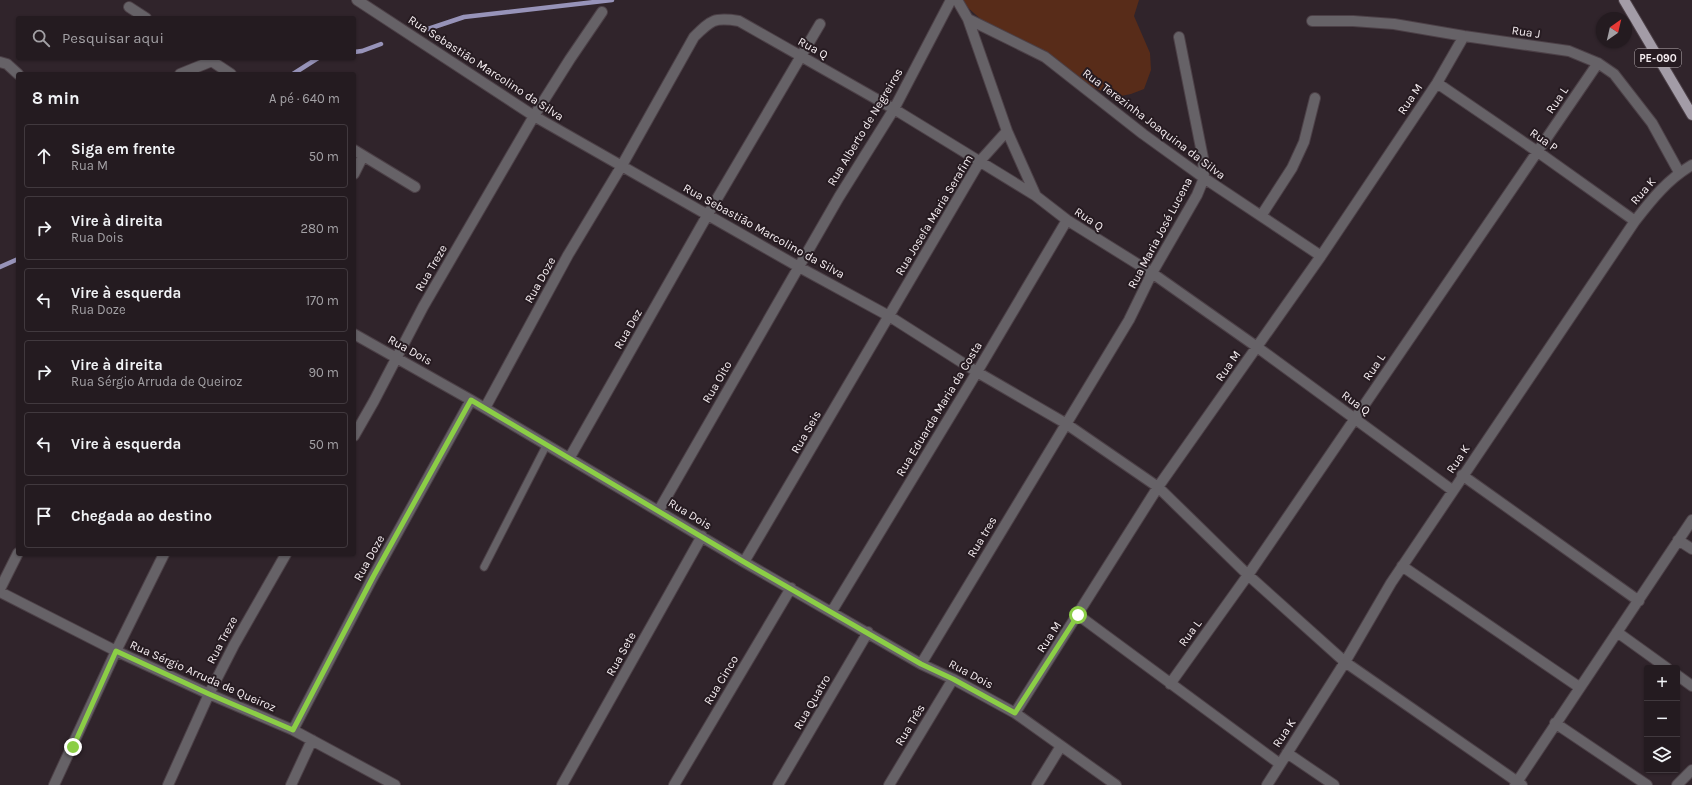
<!DOCTYPE html>
<html lang="pt">
<meta charset="utf-8">
<style>
body{margin:0;font-family:Karla,sans-serif;background:#2c2429;color:#f1f3f6}
.controls{position:absolute;right:12px;bottom:12px;display:grid;overflow:hidden;border-radius:4px;box-shadow:0 1px 3px #0004}
.controls button{width:36px;height:36px;display:grid;place-items:center;padding:0;border:0;border-bottom:1px solid #41393e;background:#241b20;color:#f1f3f6;font:20px sans-serif}
.compass{position:absolute;left:1596px;top:12px;width:36px;height:36px;border-radius:50%;background:#241b20;box-shadow:0 1px 3px #0004;rotate:34deg}
.stop{position:absolute;width:12px;height:12px;margin:-9px;border:3px solid #8bce46;border-radius:50%;background:#fff}
.stop.end{background:#8bce46;border-color:#fff;box-shadow:0 1px 4px #0008}
.list{margin:0;padding:0;list-style:none}
h2{display:flex;justify-content:space-between;align-items:center;height:52px;margin:0;padding:0 16px;font-size:17px}
h2 small{font-size:13px;font-weight:400;color:#a3a1a5}
.list li{display:grid;grid-template-columns:26px 1fr auto;gap:12px;align-items:center;box-sizing:border-box;height:64px;margin:0 8px 8px;padding:0 8px;border:1px solid #41393e;border-radius:4px}
.list b{display:block;font-size:15px;white-space:nowrap}
.list p{margin:0;font-size:13px;white-space:nowrap;color:#a3a1a5}
.list em{font-size:13px;font-style:normal;color:#a3a1a5}
.icon{flex:none;width:22px;height:22px;fill:none;stroke:currentColor;stroke-width:2;stroke-linecap:round;stroke-linejoin:round}
.map{position:relative;flex:none;width:1692px;height:785px;overflow:hidden}
.search{position:absolute;background:#241b20;box-shadow:0 1px 3px #0004;left:16px;top:16px;width:340px;height:44px;display:flex;align-items:center;gap:10px;box-sizing:border-box;padding:0 14px;border-radius:4px;color:#a3a1a5;font-size:15px}
.panel{position:absolute;background:#241b20;box-shadow:0 1px 3px #0004;left:16px;top:72px;width:340px;height:484px;border-radius:4px}
.map>svg:first-child{display:block}
</style>
<div class="map">
<svg width="1692" height="785" viewBox="0 0 1692 785">
<rect width="100%" height="100%" fill="#30242b"/>
<path fill="#582c19" d="M963 0H1139L1134 16 1150 53 1151 70 1144 89 1131 94 1116 97 1090 86 1063 66 984 22 966 6Z"/>
<g fill="none" stroke-linecap="round" stroke-linejoin="round">
<path stroke="#9793b9" stroke-width="4.5" d="M428 29 464 17 612 0
M354 52 362 51 381 44
M293 74 318 58
M0 267 18 259"/>
<g stroke="#4c4047" stroke-width="9">
<path id="service" d="M484 567 547 444"/>
</g>
<g stroke="#4c4047" stroke-width="12">
<path id="minor" d="M357 0 534 116 799 267 889 316 977 372 1065 423 1158 487 1248 575 1345 662 1522 785
M957 0 968 19 1007 131 1036 196
M129 7 146 18
M968 19 1045 57 1143 134 1204 178 1321 256
M1312 21H1353L1394 24 1464 36 1569 51 1598 63 1614 74 1652 123 1679 172
M207 58 231 74
M0 62 7 64 18 74
M180 74 212 61
M1437 83 1538 152 1635 221
M354 150 415 187
M354 174 363 156
M1261 216 1292 168 1304 142 1315 98
M354 334 471 400 744 562 921 664 953 679 1015 713 1116 785
M485 408 568 255 621 167 694 37C711 20 714 17 739 21L894 109 1036 196 1067 220 1152 273 1257 347 1452 490
M354 436 374 401 423 307 534 116 570 59 602 12
M570 457 708 214 820 24
M1462 475 1639 601
M659 510 839 197 894 109 951 0
M1678 540 1692 549
M744 562 980 161 1007 131
M1402 566 1579 687
M0 589 18 553
M0 592 116 651 209 694 293 730 395 785
M832 611 977 372 1067 220
M1078 615 1280 764
M1617 632 1667 668
M921 664 1129 320 1152 273 1197 195 1204 178 1203 158 1179 37
M1677 675 1692 686
M1170 684 1248 575 1598 63
M1015 713 1158 487 1321 256 1437 83 1464 36
M1555 723 1647 785
M293 730 373 577 471 400
M1287 753 1334 785
M54 785 116 651 164 554
M168 785 209 694 234 645 286 554
M291 785 312 740
M562 785 702 536
M674 785 791 588
M778 785 868 632
M889 785 953 679
M1037 785 1061 746
M1267 785 1345 662 1391 583 1635 221C1652 199 1668 179 1692 165
M1515 785 1692 520
M1677 785 1692 770"/>
</g>
<g stroke="#4c4047" stroke-width="12">
<path id="primary" d="M1624 0 1692 115"/>
</g>
<use href="#service" stroke="#666267" stroke-width="7"/>
<use href="#minor" stroke="#666267" stroke-width="10"/>
<use href="#primary" stroke="#a39ca7" stroke-width="10"/>
</g>
<g fill="none" stroke-linecap="round" stroke-linejoin="round">
<path stroke="#8bce46" stroke-width="5" d="M73 747 116 651 209 694 293 730 373 577 471 400 744 562 921 664 953 679 1015 713 1078 615"/>
</g>
<g text-anchor="middle" dominant-baseline="central" stroke-width="4" stroke-linejoin="round" paint-order="stroke">
<rect fill="#261b21" stroke="#b8afb3" stroke-width="1" x="1635" y="49" width="46" height="18" rx="3"/>
<g font-size="11" font-weight="bold" fill="#f6eef2">
<text x="1658" y="58">PE-090</text>
</g>
<g font-size="12" fill="#f6eef2" stroke="#261b21">
<text transform="translate(1526 32) rotate(8)">Rua J</text>
<text transform="translate(813 48) rotate(29)">Rua Q</text>
<text transform="translate(486 68) rotate(33)">Rua Sebastião Marcolino da Silva</text>
<text transform="translate(1410 99) rotate(-56)">Rua M</text>
<text transform="translate(1557 100) rotate(-56)">Rua L</text>
<text transform="translate(1154 124) rotate(37)">Rua Terezinha Joaquina da Silva</text>
<text transform="translate(865 127) rotate(-59)">Rua Alberto de Negreiros</text>
<text transform="translate(1544 140) rotate(35)">Rua P</text>
<text transform="translate(1643 191) rotate(-49)">Rua K</text>
<text transform="translate(934 215) rotate(-59)">Rua Josefa Maria Serafim</text>
<text transform="translate(1089 219) rotate(34)">Rua Q</text>
<text transform="translate(764 231) rotate(29)">Rua Sebastião Marcolino da Silva</text>
<text transform="translate(1160 233) rotate(-62)">Rua Maria José Lucena</text>
<text transform="translate(431 268) rotate(-60)">Rua Treze</text>
<text transform="translate(540 280) rotate(-61)">Rua Doze</text>
<text transform="translate(628 329) rotate(-60)">Rua Dez</text>
<text transform="translate(410 350) rotate(29)">Rua Dois</text>
<text transform="translate(1228 366) rotate(-55)">Rua M</text>
<text transform="translate(1374 367) rotate(-56)">Rua L</text>
<text transform="translate(717 382) rotate(-60)">Rua Oito</text>
<text transform="translate(1356 403) rotate(36)">Rua Q</text>
<text transform="translate(939 409) rotate(-59)">Rua Eduarda Maria da Costa</text>
<text transform="translate(806 432) rotate(-60)">Rua Seis</text>
<text transform="translate(1458 459) rotate(-56)">Rua K</text>
<text transform="translate(690 514) rotate(31)">Rua Dois</text>
<text transform="translate(982 537) rotate(-59)">Rua tres</text>
<text transform="translate(369 558) rotate(-61)">Rua Doze</text>
<text transform="translate(1190 633) rotate(-54)">Rua L</text>
<text transform="translate(1049 637) rotate(-57)">Rua M</text>
<text transform="translate(222 640) rotate(-62)">Rua Treze</text>
<text transform="translate(621 654) rotate(-61)">Rua Sete</text>
<text transform="translate(971 674) rotate(28)">Rua Dois</text>
<text transform="translate(203 676) rotate(24)">Rua Sérgio Arruda de Queiroz</text>
<text transform="translate(721 680) rotate(-59)">Rua Cinco</text>
<text transform="translate(812 702) rotate(-60)">Rua Quatro</text>
<text transform="translate(910 725) rotate(-59)">Rua Três</text>
<text transform="translate(1284 733) rotate(-57)">Rua K</text>
</g>
</g>
</svg>
<div class="controls">
<button>+</button>
<button>−</button>
<button><svg class="icon" aria-label="layers" viewBox="0 0 24 24"><path d="M12 4l9 5-9 5-9-5zM3 14l9 5 9-5"/></svg></button>
</div>
<svg class="compass" viewBox="-18 -18 36 36"><path d="M0-13l5 13h-10z" fill="#e53935"/><path d="M0 13l5-13h-10z" fill="#a3a1a5"/></svg>
<div class="stop" style="left:1078px;top:615px"></div>
<div class="stop end" style="left:73px;top:747px"></div>
<div class="search"><svg class="icon" aria-label="search" viewBox="0 0 24 24"><circle cx="10" cy="10" r="6"/><path d="M15 15l6 6"/></svg>Pesquisar aqui</div>
<section class="panel">
<h2>8 min<small>A pé · 640 m</small></h2>
<ul class="list">
<li><svg class="icon" aria-label="ahead" viewBox="0 0 24 24"><path d="M12 20V5M6 11l6-6 6 6"/></svg><div><b>Siga em frente</b><p>Rua M</p></div><em>50 m</em></li>
<li><svg class="icon" aria-label="right" viewBox="0 0 24 24"><path d="M7 20v-9h11M14 6l5 5-5 5"/></svg><div><b>Vire à direita</b><p>Rua Dois</p></div><em>280 m</em></li>
<li><svg class="icon" aria-label="left" viewBox="0 0 24 24"><path d="M17 20v-9H6M10 6l-5 5 5 5"/></svg><div><b>Vire à esquerda</b><p>Rua Doze</p></div><em>170 m</em></li>
<li><svg class="icon" aria-label="right" viewBox="0 0 24 24"><path d="M7 20v-9h11M14 6l5 5-5 5"/></svg><div><b>Vire à direita</b><p>Rua Sérgio Arruda de Queiroz</p></div><em>90 m</em></li>
<li><svg class="icon" aria-label="left" viewBox="0 0 24 24"><path d="M17 20v-9H6M10 6l-5 5 5 5"/></svg><div><b>Vire à esquerda</b></div><em>50 m</em></li>
<li><svg class="icon" aria-label="arrive" viewBox="0 0 24 24"><path d="M6 21V4h12l-3 4 3 4H6"/></svg><div><b>Chegada ao destino</b></div></li>
</ul>
</section>
</div>
